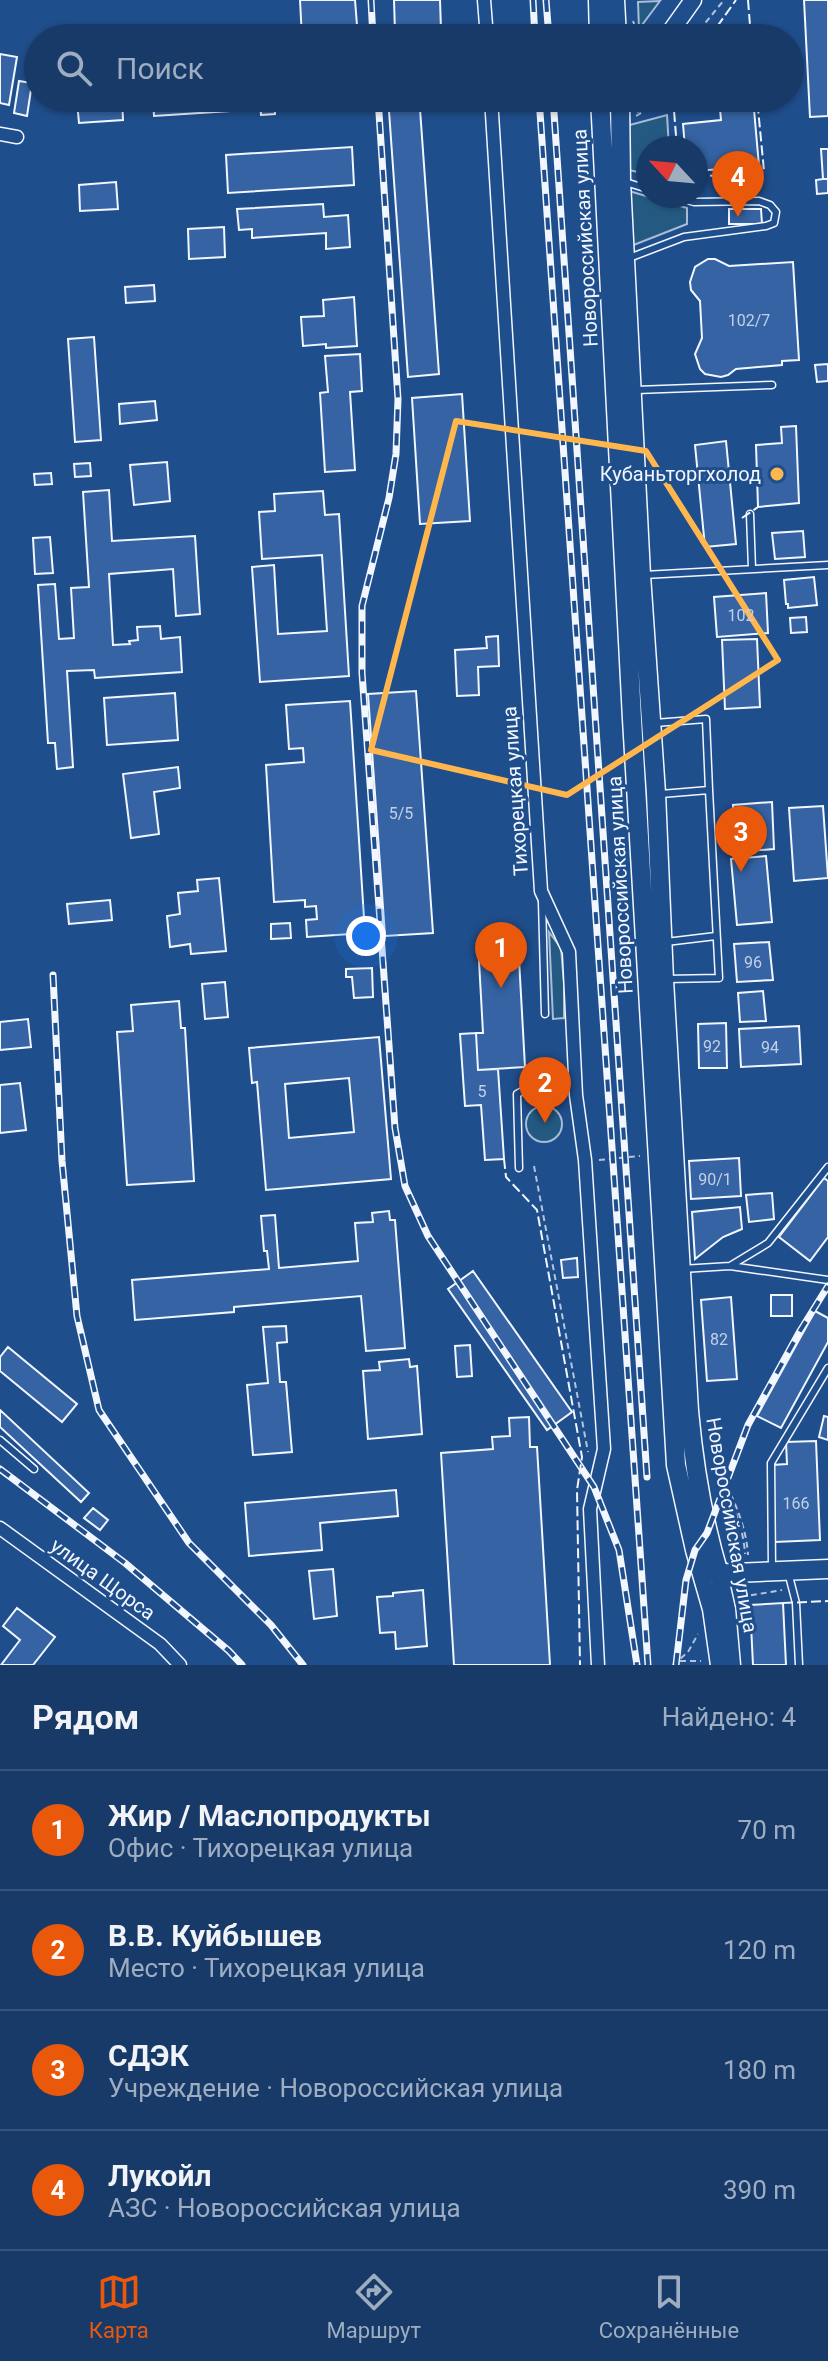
<!DOCTYPE html>
<html lang="ru">
<meta charset="utf-8">
<style>
body{margin:0;font-family:Roboto,sans-serif;background:#244571;color:#f1f3f6}
.compass{position:absolute;left:636px;top:136px;width:72px;height:72px;border-radius:50%;background:#173a69;box-shadow:0 2px 6px #0004;rotate:296deg}
.you{position:absolute;left:366px;top:936px;width:28px;height:28px;margin:-20px;border:6px solid #fff;border-radius:50%;background:#1a73e8;box-shadow:0 0 0 12px #1a73e833}
.badge{display:grid;place-items:center;width:52px;height:52px;border-radius:50%;background:#ea580c;color:#fff;font-size:26px;font-weight:700}
.pin{position:absolute;translate:-50% -66px;filter:drop-shadow(0 2px 4px #0008)}
.pin::after{content:'';position:absolute;top:42px;width:28px;height:24px;background:inherit;clip-path:polygon(0 0,100% 0,50% 100%)}
.list{margin:0;padding:0;list-style:none}
h2{display:flex;justify-content:space-between;align-items:center;height:104px;margin:0;padding:0 32px;font-size:34px}
h2 small{font-size:26px;font-weight:400;color:#9eadc0}
.list li{display:grid;grid-template-columns:52px 1fr auto;gap:24px;align-items:center;box-sizing:border-box;height:120px;padding:0 32px;border-top:2px solid #36547d}
.list b{display:block;font-size:30px;white-space:nowrap}
.list p{margin:0;font-size:26px;white-space:nowrap;color:#9eadc0}
.list em{font-size:26px;font-style:normal;color:#9eadc0}
.icon{flex:none;width:44px;height:44px;fill:none;stroke:currentColor;stroke-width:2;stroke-linecap:round;stroke-linejoin:round}
.map{position:relative;flex:none;width:828px;height:1665px;overflow:hidden}
.search{position:absolute;background:#173a69;box-shadow:0 2px 6px #0004;left:24px;right:24px;top:24px;height:88px;display:flex;align-items:center;gap:20px;box-sizing:border-box;padding:0 28px;border-radius:44px;color:#9eadc0;font-size:30px}
.sheet{height:584px;background:#173a69}
nav{display:flex;justify-content:space-around;align-items:center;box-sizing:border-box;height:112px;border-top:2px solid #36547d;background:#173a69;font-size:22px;color:#9eadc0}
nav a{display:grid;justify-items:center;gap:4px}
nav .on{color:#ea580c}
.map>svg:first-child{display:block}
</style>
<div class="map">
<svg width="828" height="1665" viewBox="0 0 828 1665">
<rect width="100%" height="100%" fill="#1f4e8c"/>
<path fill="#245a82" stroke="#a8bbd7" stroke-width="2" d="M660 1 639 29 638 2Z
M667 115 669 148H648V174L628 170 626 126Z
M629 191 687 208V224L631 246Z
M549 932 561 948 564 984V1018L553 1019Z
M526 1124a18 18 0 1 1 36 0a18 18 0 1 1-36 0Z"/>
<path fill="#3563a3" stroke="#f2f6ff" stroke-width="2" fill-rule="evenodd" d="M300 0H355L358 38H302Z
M394 0H440L441 30 395 32Z
M804 0H828V116L810 117Z
M269 27V38H255V28Z
M0 54 17 57 9 105 0 103Z
M19 81 32 83 27 116 14 113Z
M101 98H122L123 120 79 123 77 102 102 101Z
M153 98H229L230 111 154 116Z
M260 98H274L275 114 261 115Z
M306 98H361L362 100 306 104Z
M719 98H753L759 166 696 171V148H685L683 124 721 120Z
M420 109 439 374 408 377 389 111Z
M352 147 354 185 228 193 226 155Z
M821 149H828V179H823Z
M823 179H828V193L817 194 816 180Z
M116 182 118 209 80 211 79 185Z
M323 204 324 217 348 215 350 247 326 249V233L252 238V229L239 230 237 209Z
M729 209H761L762 224H729Z
M224 227 225 257 189 259 188 229Z
M708 259H715L729 266 793 262 799 360 782 361V365L736 369 728 375 721 377 705 374 700 369 695 354 702 338 700 301 691 290 690 282 695 267Z
M154 285 155 301 126 303 125 287Z
M354 297 357 346 326 348V344L303 346 301 317 324 316 323 300Z
M94 337 101 440 75 442 68 339Z
M360 354 362 391 350 392 355 470 325 472 320 393 328 392 325 356Z
M828 364V381L817 382 815 365Z
M462 394 470 521 420 524 412 398Z
M155 401 157 420 120 424 119 404Z
M796 426 799 503 758 507 756 445 782 443 781 427Z
M726 441 736 544 705 547 695 445Z
M167 462 170 501 134 505 130 465Z
M90 463 91 476 75 477 74 464Z
M51 473 52 484 35 485 34 474Z
M109 490 112 541 195 536 200 614 176 616 173 569 109 574 113 645 130 644 129 641 138 640 137 627 160 626 161 639 180 637 182 672 95 678 94 670 67 671 73 767 57 769 55 743H48L38 585 55 584 59 639 74 638 71 588 89 587 83 492Z
M323 491 325 515 339 514 349 676 260 682 252 567 274 565 278 634 327 631 322 555 262 559 259 512 275 511 274 494Z
M803 531 805 557 775 559 772 533Z
M50 537 53 573 35 574 33 538Z
M814 577 817 605 788 608V604H786L784 580Z
M766 593 768 633 717 637 714 597Z
M806 617 807 632 791 633 790 618Z
M498 636 499 666 478 667 479 695 457 696 455 650 487 648 486 637Z
M757 639 760 707 725 709 722 640Z
M416 691 433 933 385 936 368 694Z
M175 693 178 740 107 745 104 698Z
M350 701 365 933 307 937 306 920 317 919 316 906 305 907V900L274 902 266 765 304 762 303 748 289 749 286 705Z
M178 767 180 788 154 792 159 834 131 838 123 774Z
M772 802 774 849 735 852 733 805Z
M823 806 828 878 794 881 789 808Z
M766 856 772 922 737 925 731 859Z
M219 878 226 951 191 954 190 944 170 947 167 916 180 914 178 893 198 891 197 880Z
M110 900 112 920 69 924 67 904Z
M290 923 291 938 271 939V924Z
M518 941 525 1067 478 1070 476 1033H483L478 943Z
M769 942 773 980 737 982 734 944Z
M372 968 373 997 354 998 352 977H346V969Z
M225 982 228 1017 205 1019 202 984Z
M763 991 766 1021 740 1022 738 993Z
M179 1001 181 1028H185L194 1181 127 1185 117 1032 133 1031 131 1005Z
M28 1019 31 1047 0 1050V1022Z
M726 1023 727 1068H699L698 1024Z
M799 1026 801 1064 741 1067 739 1029Z
M476 1033 478 1070 498 1069 504 1159 485 1160 481 1105 465 1106 460 1034Z
M379 1037 391 1179 266 1190 257 1082 252 1083 249 1048ZM349 1078 354 1132 289 1138 285 1084Z
M20 1083 26 1130 0 1133V1085Z
M739 1158 741 1196 691 1199 689 1161Z
M824 1178 828 1181V1237L810 1261 779 1237Z
M772 1193 774 1219 749 1222 746 1195Z
M740 1207 742 1229 723 1237 695 1259 692 1212Z
M389 1211 390 1220H395L405 1348 366 1351 361 1296 234 1307V1312L135 1320 132 1280 269 1269 267 1251H264L261 1216 275 1215 279 1268 358 1261 355 1223 373 1222 372 1213Z
M577 1258 578 1277 563 1278 561 1260Z
M473 1271 572 1412 547 1430 448 1289Z
M771 1295H792V1316H771Z
M731 1297 737 1379 707 1381 701 1300Z
M815 1311 828 1318V1342L781 1428 757 1416Z
M286 1326 287 1342 277 1343 280 1382H286L292 1452 253 1455 247 1385 268 1383 263 1327Z
M470 1345 472 1376 457 1377 455 1346Z
M8 1347 77 1404 62 1422 0 1371V1357Z
M409 1359 410 1367 417 1366 422 1434 368 1439 363 1371 380 1370 379 1362Z
M0 1410 89 1493 81 1502 0 1427Z
M824 1416 828 1417V1440L819 1437Z
M529 1417 530 1447H537L550 1665H454L441 1453 493 1449 492 1437 510 1436 509 1418Z
M816 1441 820 1540 775 1542 772 1465 787 1464 786 1442Z
M396 1490 398 1516 320 1523 322 1550 249 1556 245 1503Z
M93 1508 108 1520 100 1530 84 1518Z
M333 1569 337 1616 314 1619 309 1571Z
M423 1590 427 1646 396 1649 395 1632 380 1633 377 1597 393 1596V1593Z
M783 1603 786 1665H753L750 1605Z
M17 1608 55 1637 33 1665H1L20 1640 3 1626Z"/>
<g fill="none" stroke-linecap="round" stroke-linejoin="round">
<g stroke="#f2f6ff" stroke-width="9">
<path id="service" d="M677 98 690 102
M625 182 648 189
M629 258 684 237 766 226 774 223 776 212 770 205 759 201 694 202 673 196
M636 390 772 385
M750 514 752 569
M644 575 828 565
M655 723 706 719 709 790
M661 794 709 790 719 978 666 979
M542 902 545 1014
M666 942 716 936
M519 1168 517 1094 543 1080
M730 1266 768 1243 828 1167
M682 1269 730 1266 828 1280
M0 1440 34 1469
M772 1568 771 1463 828 1368
M788 1572 796 1603 799 1665"/>
</g>
<g stroke="#f2f6ff" stroke-width="15">
<path id="minor" d="M484 0 487 38
M491 98 541 891 569 952 576 1095 585 1160 604 1449 590 1509 598 1665
M0 134 17 137
M0 1528 160 1644 180 1665"/>
</g>
<g stroke="#f2f6ff" stroke-width="19">
<path id="tertiary" d="M666 38 693 0
M719 1574 727 1609 732 1665"/>
</g>
<g stroke="#f2f6ff" stroke-width="21">
<path id="secondary" d="M598 0 599 38
M615 0 617 38
M600 98 632 719 676 1465 695 1550 712 1609 720 1665
M620 98 621 181 641 575 656 793 664 980 689 1411C694 1466 703 1521 719 1574
M709 1574 828 1569"/>
</g>
<path stroke="#b3c4dc" stroke-width="2" stroke-dasharray="6 4" stroke-linecap="butt" d="M633 21 639 38
M693 38 724 0
M637 112 648 106H662L663 98
M636 116 649 108H662V106
M599 1160 640 1156
M534 1166 588 1452
M710 1449C725 1484 746 1518 748 1555
M712 1459C726 1490 743 1520 745 1554
M741 1597 782 1590
M680 1661H701
M673 1665 688 1652 698 1634"/>
<use href="#service" stroke="#1f4e8c" stroke-width="6"/>
<use href="#minor" stroke="#1f4e8c" stroke-width="12"/>
<use href="#tertiary" stroke="#1f4e8c" stroke-width="16"/>
<use href="#secondary" stroke="#1f4e8c" stroke-width="18"/>
<g stroke="#f2f6ff" stroke-width="7">
<path id="rail" d="M371 0 373 38
M533 0 535 38
M546 0 549 38
M378 98 398 399 396 454 389 498 362 606V673L395 1128 405 1186 428 1236 594 1487 619 1550 637 1665
M539 98 648 1665
M553 98 647 1477
M53 975 62 1161 77 1316 99 1410 189 1543 271 1625 303 1665
M0 1469 125 1563 229 1651 242 1665
M676 1665 686 1580 695 1550 707 1533 748 1425 800 1331 828 1286"/>
</g>
<use href="#rail" stroke="#1f4e8c" stroke-width="4" stroke-dasharray="12" stroke-linecap="butt"/>
<path stroke="#f2f6ff" stroke-width="2" stroke-dasharray="10 4" stroke-linecap="butt" d="M748 0 751 38
M709 38 736 0
M673 98 677 148
M696 177 764 171 757 98
M742 518 758 507
M504 1159 506 1177 537 1210 582 1457 577 1490 580 1665
M783 1603 828 1601"/>
</g>
<path fill="none" stroke="#ffb74d" stroke-width="6" stroke-linejoin="round" d="M456 421 646 451 778 660 567 795 371 750Z"/>
<circle fill="#ffb74d" stroke="#1f4e8c" stroke-width="3" cx="777" cy="474" r="8"/>
<g text-anchor="middle" dominant-baseline="central" stroke-width="6" stroke-linejoin="round" paint-order="stroke">
<g font-size="16" fill="#c3d1e8">
<text x="749" y="320">102/7</text>
<text x="741" y="615">102</text>
<text x="401" y="813">5/5</text>
<text x="753" y="962">96</text>
<text x="712" y="1046">92</text>
<text x="770" y="1047">94</text>
<text x="482" y="1091">5</text>
<text x="715" y="1179">90/1</text>
<text x="719" y="1339">82</text>
<text x="796" y="1503">166</text>
</g>
<g font-size="20" fill="#f2f6ff" stroke="#1f4e8c">
<text transform="translate(585 238) rotate(-93)">Новороссийская улица</text>
<text transform="translate(515 791) rotate(-94)">Тихорецкая улица</text>
<text transform="translate(620 885) rotate(-93)">Новороссийская улица</text>
<text transform="translate(732 1525) rotate(80)">Новороссийская улица</text>
<text transform="translate(103 1579) rotate(36)">улица Щорса</text>
</g>
<g font-size="20" fill="#f2f6ff" stroke="#1f4e8c" text-anchor="end">
<text x="761" y="474">Кубаньторгхолод</text>
</g>
</g>
</svg>
<svg class="compass" viewBox="-18 -18 36 36"><path d="M0-13l5 13h-10z" fill="#e53935"/><path d="M0 13l5-13h-10z" fill="#9eadc0"/></svg>
<div class="you"></div>
<div class="pin badge" style="left:501px;top:988px">1</div>
<div class="pin badge" style="left:545px;top:1123px">2</div>
<div class="pin badge" style="left:741px;top:872px">3</div>
<div class="pin badge" style="left:738px;top:217px">4</div>
<div class="search"><svg class="icon" aria-label="search" viewBox="0 0 24 24"><circle cx="10" cy="10" r="6"/><path d="M15 15l6 6"/></svg>Поиск</div>
</div>
<section class="sheet">
<h2>Рядом<small>Найдено: 4</small></h2>
<ul class="list">
<li><span class="badge">1</span><div><b>Жир / Маслопродукты</b><p>Офис · Тихорецкая улица</p></div><em>70 m</em></li>
<li><span class="badge">2</span><div><b>В.В. Куйбышев</b><p>Место · Тихорецкая улица</p></div><em>120 m</em></li>
<li><span class="badge">3</span><div><b>СДЭК</b><p>Учреждение · Новороссийская улица</p></div><em>180 m</em></li>
<li><span class="badge">4</span><div><b>Лукойл</b><p>АЗС · Новороссийская улица</p></div><em>390 m</em></li>
</ul>
</section>
<nav>
<a class="on"><svg class="icon" aria-label="map" viewBox="0 0 24 24"><path d="M3 6l6-2 6 2 6-2v14l-6 2-6-2-6 2zM9 4v14M15 6v14"/></svg>Карта</a>
<a><svg class="icon" aria-label="directions" viewBox="0 0 24 24"><path d="M12 3l9 9-9 9-9-9zM9 14v-3h6M13 9l2 2-2 2"/></svg>Маршрут</a>
<a><svg class="icon" aria-label="saved" viewBox="0 0 24 24"><path d="M7 4h10v16l-5-4-5 4z"/></svg>Сохранённые</a>
</nav>
